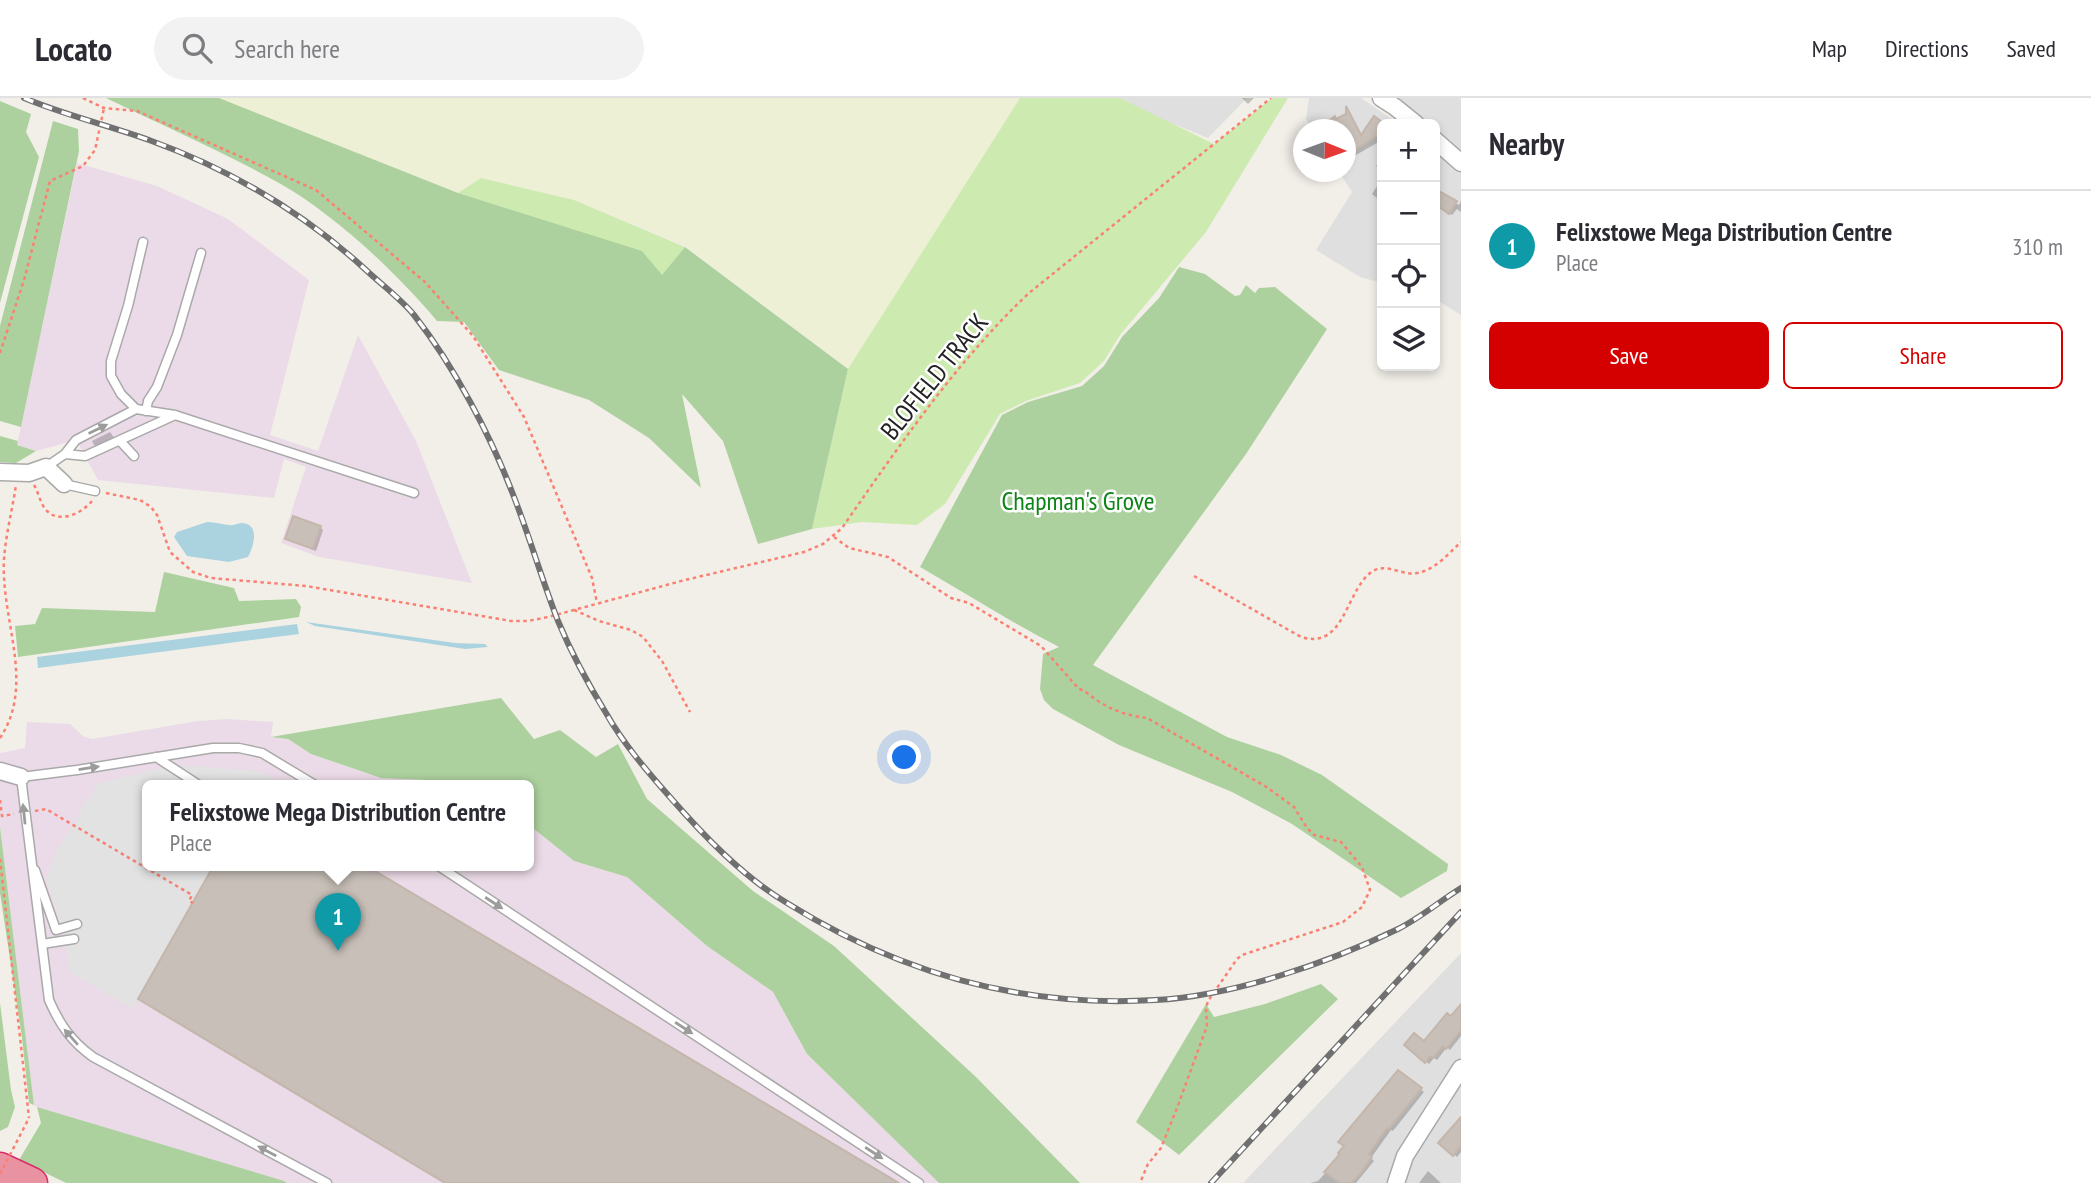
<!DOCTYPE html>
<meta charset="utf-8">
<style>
body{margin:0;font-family:"PT Sans Narrow",sans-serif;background:#f2f2f3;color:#2b2b33}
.controls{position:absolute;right:21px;top:21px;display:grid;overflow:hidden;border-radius:10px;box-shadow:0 4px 10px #0003}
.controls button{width:63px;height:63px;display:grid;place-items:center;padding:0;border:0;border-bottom:2px solid #e1e1e2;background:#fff;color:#2b2b33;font:35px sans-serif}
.compass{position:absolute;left:1293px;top:21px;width:63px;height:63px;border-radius:50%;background:#fff;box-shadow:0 4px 10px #0003;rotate:91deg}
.you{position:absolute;left:905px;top:660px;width:24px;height:24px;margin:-18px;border:5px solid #fff;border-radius:50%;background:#1a73e8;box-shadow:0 0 0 10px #1a73e833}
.badge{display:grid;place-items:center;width:46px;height:46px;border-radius:50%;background:#d40000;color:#fff;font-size:23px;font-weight:700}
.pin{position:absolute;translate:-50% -58px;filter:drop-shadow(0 2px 4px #0008)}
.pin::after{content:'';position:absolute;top:37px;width:24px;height:21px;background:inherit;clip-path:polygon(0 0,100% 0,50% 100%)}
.popup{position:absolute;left:142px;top:682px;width:392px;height:91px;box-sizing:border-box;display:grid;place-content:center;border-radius:10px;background:#fff;filter:drop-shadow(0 2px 5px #0005);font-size:23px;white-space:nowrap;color:#7c7c81}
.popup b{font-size:26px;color:#2b2b33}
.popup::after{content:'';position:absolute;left:50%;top:100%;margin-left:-14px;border:14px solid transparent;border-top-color:#fff}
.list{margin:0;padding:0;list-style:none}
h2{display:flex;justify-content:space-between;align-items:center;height:91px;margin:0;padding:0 28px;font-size:30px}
h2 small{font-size:23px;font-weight:400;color:#7c7c81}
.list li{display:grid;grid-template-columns:46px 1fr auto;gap:21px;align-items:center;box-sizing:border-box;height:112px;padding:0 28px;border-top:2px solid #e1e1e2}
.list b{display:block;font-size:26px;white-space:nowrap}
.list p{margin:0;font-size:23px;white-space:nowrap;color:#7c7c81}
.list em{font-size:23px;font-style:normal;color:#7c7c81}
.actions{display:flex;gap:14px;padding:21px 28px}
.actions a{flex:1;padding:16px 0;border:2px solid #d40000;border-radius:10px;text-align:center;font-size:24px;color:#d40000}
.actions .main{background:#d40000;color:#fff}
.icon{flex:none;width:38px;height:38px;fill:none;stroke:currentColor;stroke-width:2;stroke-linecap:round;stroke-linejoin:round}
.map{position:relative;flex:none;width:1461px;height:1085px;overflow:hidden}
header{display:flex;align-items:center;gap:42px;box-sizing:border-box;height:98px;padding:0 35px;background:#fff;border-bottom:2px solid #e1e1e2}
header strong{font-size:33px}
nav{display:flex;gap:38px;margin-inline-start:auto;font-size:24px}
.search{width:490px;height:63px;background:#f2f2f3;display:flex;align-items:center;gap:18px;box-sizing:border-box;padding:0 24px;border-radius:38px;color:#7c7c81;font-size:26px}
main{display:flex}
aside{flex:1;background:#fff}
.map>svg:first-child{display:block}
</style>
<header>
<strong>Locato</strong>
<div class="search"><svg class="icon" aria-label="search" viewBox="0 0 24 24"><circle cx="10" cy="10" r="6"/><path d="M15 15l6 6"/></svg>Search here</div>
<nav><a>Map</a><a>Directions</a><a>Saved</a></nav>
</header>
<main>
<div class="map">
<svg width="1461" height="1085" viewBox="0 0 1461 1085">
<rect width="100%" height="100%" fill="#f2efe9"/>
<path fill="#e0dfdf" d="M1120 0H1247L1208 40 1149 16Z
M1309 0H1361L1399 26H1382V185L1360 179 1316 152 1352 94 1339 74H1346V32L1312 31 1306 21Z
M1388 0H1461V54L1435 34V26H1424Z
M1435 53 1461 74V217L1435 201Z
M1461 855V1085H1243Z"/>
<path fill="#ebdbe8" d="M77 65 157 88 228 121 309 182 270 337 318 353 358 237 416 343 472 485 319 459 281 445 306 369 284 361 274 400 98 382 76 342 36 353 17 347Z
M227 621 273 624 271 639 288 641 311 656 381 680 475 684 477 687H147V767H529V727L574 763 627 779 707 848 773 894 807 956 939 1085H287L37 1009 34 1007 0 729V655L25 650 27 624 70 626 83 638 92 641 198 623Z"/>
<path fill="#eef0d5" d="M217 0H1020L848 271 685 148 574 102 481 80 458 95Z"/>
<path fill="#cdebb0" d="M1020 0H1120L1214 46 1272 0H1288L1206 134 1120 237 1104 263 1080 285 1026 303 1000 316 945 406 917 427 862 424 812 431 848 271Z
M481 80 574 102 685 149 662 178 458 95Z"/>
<path fill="#add19e" d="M106 0H219L458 95 642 153 662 177 685 149 848 271 812 431 758 446 723 343 682 296 701 390 649 340 589 302 499 272 464 224 437 223C396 174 334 116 279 85 223 54 164 28 106 0Z
M0 3 31 16 26 34 39 59 0 205Z
M53 23 78 31 79 53 21 329 0 323V228Z
M1179 169 1205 176 1235 198 1240 197 1246 187 1255 195 1259 190 1275 189 1327 231 1246 356 1093 567 1227 639 1281 657 1322 677 1448 766 1447 773 1401 800 1292 726 1232 694 1119 647 1053 611 1044 602 1040 591 1043 556 1059 549C1012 525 967 496 920 469L1002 317 1028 304 1082 288 1104 268 1122 239 1159 200Z
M0 338 18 343 17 347 36 353 16 365 0 364Z
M164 474 234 490 239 503 296 501 301 509 299 519 18 559 15 528 35 526 42 510 155 514Z
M501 600 534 641 560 632 596 659 618 646 647 701 753 793 834 848 976 979 1080 1085H939L807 956 773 894 707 848 627 779 574 763 529 727V687H477L474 684 381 680 311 656 288 641 271 639Z
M0 729 34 1007 29 1005 22 940 0 795Z
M1321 886 1338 901 1179 1057 1136 1024 1206 906 1214 919 1265 906Z
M0 905 11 992 15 1009 8 1029 0 1033Z
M37 1009 284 1083 287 1085H66L19 1062 41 1025Z"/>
<path fill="#e2e2e2" d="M196 668 263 674 284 687H147V767H214L133 911 70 874 64 837 46 780 57 753 97 686 159 671Z"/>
<path fill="#aad3df" d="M207 424C216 424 223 427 230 427 234 428 238 425 242 425 261 426 253 450 248 459L229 464 187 458 174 439 177 434Z
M306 524 455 545 485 546 488 549 465 551 315 528Z
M297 526 299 536 38 570 37 559Z"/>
<path fill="#0003" d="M1242 0H1254L1248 6Z
M1348 16 1362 38 1384 22 1390 26H1382V42L1349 61 1346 58V32L1337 22Z
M1382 59V73L1376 68Z
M1381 82H1382V104L1372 96Z
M1435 93 1459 107 1461 103V114L1457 111 1452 117 1435 105Z
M110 334 115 341 96 349 94 347 92 343Z
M320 429 323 432 316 453 287 441Z
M140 901 896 1085H445Z
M1461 908V938L1450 952 1447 949 1437 962 1434 960 1429 966 1406 947 1424 945 1451 921Z
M1398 974 1424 994 1393 1033 1391 1032 1371 1060 1374 1063 1356 1085H1310L1318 1083 1342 1057Z
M1461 1021V1054L1457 1059 1440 1045Z
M1428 1073 1441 1085H1419Z"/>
<path fill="#c7bfb8" stroke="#c4b6ab" stroke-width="2" d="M1346 8 1361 37 1374 18 1382 24V35L1346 57V32H1316L1335 18 1336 21 1346 16Z
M1435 91 1457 103 1449 116 1435 106Z
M293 418 321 428 313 451 285 441Z
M214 767H365L899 1085H445L138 901Z
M1461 906V932L1446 951 1443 948 1433 960 1430 958 1425 965 1404 947 1414 935 1424 943 1447 915 1451 918Z
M1398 972 1422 990 1389 1031 1387 1030 1369 1056 1372 1059 1361 1075 1351 1085H1340L1324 1074 1339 1057 1338 1055 1344 1048 1338 1044Z
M1461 1019V1048L1453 1058 1438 1045Z"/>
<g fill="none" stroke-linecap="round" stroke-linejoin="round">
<g stroke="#a9a9a9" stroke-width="11">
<path id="lane" d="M143 144 128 208 111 263V278L121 296 136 311 175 317 414 395
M146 313 148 303 157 289 177 237 201 155
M121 344 134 358
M65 356 85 358 175 317
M46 369 65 356 76 342 136 311
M64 386 95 393
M156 659 199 687
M315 687 262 655 239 650H213L77 672 21 679 49 902C60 927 71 943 93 959L327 1085
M437 767 919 1085
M35 772 56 832 77 826
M42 846 74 841"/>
</g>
<g stroke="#a9a9a9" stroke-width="19">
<path id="street" d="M1381 0 1395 9 1416 26
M1435 42 1461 65
M0 374 29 375 46 369 64 386
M0 673 21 679
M1396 1085 1405 1058 1461 970"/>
</g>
<g stroke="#dc2a67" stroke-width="33">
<path id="highway" d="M0 1070 32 1085"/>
</g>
<path stroke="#fa8072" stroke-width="2.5" stroke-dasharray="3.5 3.5" stroke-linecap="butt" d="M83 0 104 10 137 13 316 92 425 184 473 238 524 319 592 480 597 505
M0 255 24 182 50 83 83 68 95 52 104 10
M34 387C39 395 40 406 47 413 60 426 82 415 92 403
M106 395 140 402 151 409 157 417 170 454 193 474 211 480 306 488 511 523H528L548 519 685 482 804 454 823 446 842 430C899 348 956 264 1029 195L1271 0
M834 439 849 450 888 459 951 500 969 505 1041 548 1079 591C1087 593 1091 599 1098 603 1113 613 1130 618 1147 620L1265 688 1294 709 1307 730 1314 737 1341 744 1362 769 1370 792 1362 809 1343 824 1242 857 1237 861 1208 903 1206 910 1207 928 1177 1010 1161 1050 1148 1066 1140 1085
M1194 478 1301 539C1344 552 1345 496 1370 475 1385 463 1400 478 1417 475 1435 472 1448 456 1461 444
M574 512 599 523 631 532 643 539 662 563 690 614
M0 640C33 591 6 532 4 478 2 450 12 415 16 387
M0 702 2 718 14 716
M35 713 46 711 192 797 189 803 193 805
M0 761 29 1020"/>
<use href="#lane" stroke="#fff" stroke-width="8"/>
<use href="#street" stroke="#fff" stroke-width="16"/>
<use href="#highway" stroke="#e892a2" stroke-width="30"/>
<g stroke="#707070" stroke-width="6">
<path id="rail" d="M24 0C65 17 107 27 149 42 229 71 303 114 366 172 382 187 401 201 414 217 454 268 491 338 514 399 530 440 542 482 558 523 571 554 588 586 606 615 623 645 646 672 669 698 703 737 742 778 787 805 899 875 1023 910 1155 902 1233 898 1328 865 1398 831 1420 820 1440 803 1461 790
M1211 1085 1461 814"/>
</g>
<use href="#rail" stroke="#fff" stroke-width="3.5" stroke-dasharray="10" stroke-linecap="butt"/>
<path stroke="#fa8072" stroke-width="2.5" stroke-dasharray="3.5 3.5" stroke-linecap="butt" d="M0 1076 29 1020"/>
</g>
<defs><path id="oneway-solid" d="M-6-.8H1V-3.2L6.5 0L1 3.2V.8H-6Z" transform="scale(1.75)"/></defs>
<g fill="#9c9c9c">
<use href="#oneway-solid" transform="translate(98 331) rotate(-26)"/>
<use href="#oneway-solid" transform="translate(89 670) rotate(-9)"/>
<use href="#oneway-solid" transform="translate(24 716) rotate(-96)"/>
<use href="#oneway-solid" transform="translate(494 805) rotate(33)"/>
<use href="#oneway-solid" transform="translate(684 930) rotate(33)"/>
<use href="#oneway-solid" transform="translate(71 939) rotate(-131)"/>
<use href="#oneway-solid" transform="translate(267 1053) rotate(-152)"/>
<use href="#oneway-solid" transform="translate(874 1055) rotate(33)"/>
</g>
<g text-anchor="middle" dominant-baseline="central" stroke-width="5" stroke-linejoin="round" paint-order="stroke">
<g font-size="26" fill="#222" stroke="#fff">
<text transform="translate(934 278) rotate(-51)">BLOFIELD TRACK</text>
</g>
<g font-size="26" fill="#0c8416" stroke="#fff">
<text x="1078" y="402">Chapman's Grove</text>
</g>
</g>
</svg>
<div class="controls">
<button>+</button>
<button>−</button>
<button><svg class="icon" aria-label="locate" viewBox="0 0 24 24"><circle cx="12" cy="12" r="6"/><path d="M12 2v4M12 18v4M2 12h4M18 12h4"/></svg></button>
<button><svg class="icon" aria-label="layers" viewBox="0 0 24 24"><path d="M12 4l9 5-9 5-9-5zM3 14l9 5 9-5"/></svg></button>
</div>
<svg class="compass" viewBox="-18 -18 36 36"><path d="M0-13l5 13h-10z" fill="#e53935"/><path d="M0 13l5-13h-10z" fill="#7c7c81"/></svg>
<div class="you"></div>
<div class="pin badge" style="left:338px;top:853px;background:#0f9aa8">1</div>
<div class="popup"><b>Felixstowe Mega Distribution Centre</b>Place</div>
</div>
<aside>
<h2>Nearby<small></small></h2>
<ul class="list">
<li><span class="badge" style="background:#0f9aa8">1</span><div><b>Felixstowe Mega Distribution Centre</b><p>Place</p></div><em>310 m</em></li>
</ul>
<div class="actions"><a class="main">Save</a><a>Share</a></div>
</aside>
</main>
